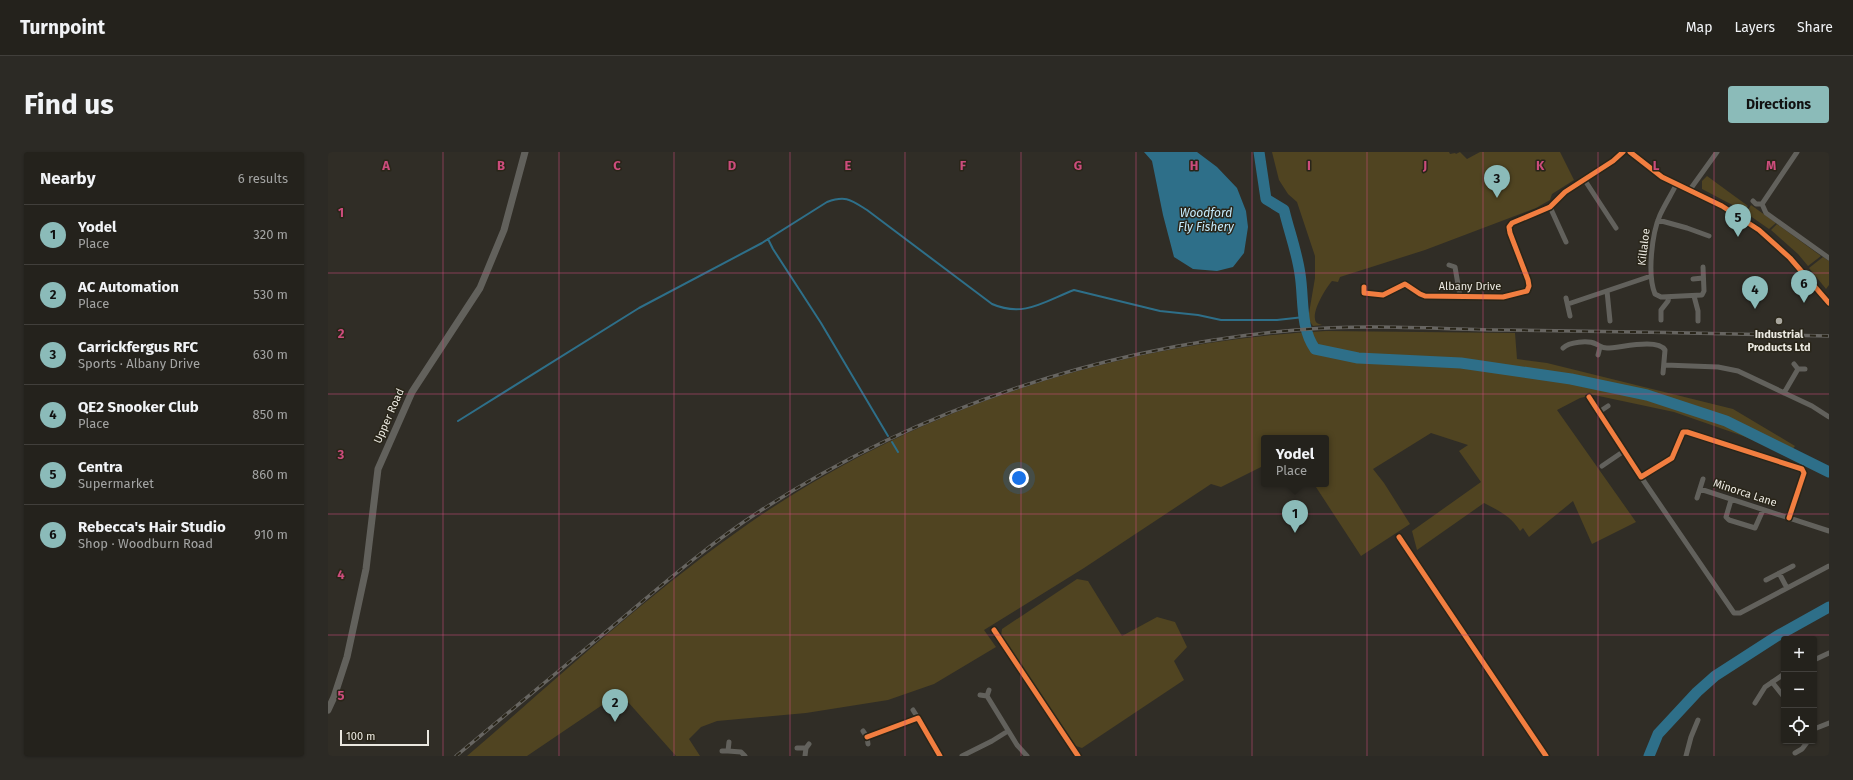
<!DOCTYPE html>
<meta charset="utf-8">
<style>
body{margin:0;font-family:"Fira Sans",sans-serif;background:#2c2a25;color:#f1f3f6}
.controls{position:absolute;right:12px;bottom:12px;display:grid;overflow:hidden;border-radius:4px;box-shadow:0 1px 3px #0004}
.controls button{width:36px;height:36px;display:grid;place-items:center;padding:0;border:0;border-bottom:1px solid #413f3b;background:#24221c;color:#f1f3f6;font:20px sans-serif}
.scale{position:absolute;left:12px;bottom:10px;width:89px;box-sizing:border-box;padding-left:4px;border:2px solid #eae8e0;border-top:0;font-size:11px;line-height:14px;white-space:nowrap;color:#eae8e0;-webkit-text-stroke:3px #292519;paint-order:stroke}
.you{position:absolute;left:691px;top:326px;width:14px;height:14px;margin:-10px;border:3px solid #fff;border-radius:50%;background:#1a73e8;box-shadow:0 0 0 6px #1a73e833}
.badge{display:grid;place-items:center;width:26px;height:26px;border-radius:50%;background:#8bbbb9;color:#111;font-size:13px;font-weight:700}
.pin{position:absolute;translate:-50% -33px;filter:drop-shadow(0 1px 2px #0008)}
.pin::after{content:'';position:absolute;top:21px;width:14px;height:12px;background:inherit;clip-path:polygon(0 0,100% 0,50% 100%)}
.popup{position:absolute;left:933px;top:283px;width:68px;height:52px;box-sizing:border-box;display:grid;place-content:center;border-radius:4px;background:#24221c;filter:drop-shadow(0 1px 3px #0005);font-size:13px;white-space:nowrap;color:#a3a4a3}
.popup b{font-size:15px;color:#f1f3f6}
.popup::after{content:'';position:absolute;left:50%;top:100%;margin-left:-8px;border:8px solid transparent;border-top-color:#24221c}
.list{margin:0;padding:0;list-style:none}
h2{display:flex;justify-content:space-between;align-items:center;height:52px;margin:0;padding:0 16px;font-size:17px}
h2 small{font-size:13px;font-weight:400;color:#a3a4a3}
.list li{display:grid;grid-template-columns:26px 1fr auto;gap:12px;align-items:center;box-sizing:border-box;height:60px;padding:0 16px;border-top:1px solid #413f3b}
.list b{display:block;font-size:15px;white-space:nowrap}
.list p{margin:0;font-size:13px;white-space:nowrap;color:#a3a4a3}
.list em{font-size:13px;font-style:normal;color:#a3a4a3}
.icon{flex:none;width:22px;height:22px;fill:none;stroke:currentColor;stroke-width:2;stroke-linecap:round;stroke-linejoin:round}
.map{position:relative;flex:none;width:1501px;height:604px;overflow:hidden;border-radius:4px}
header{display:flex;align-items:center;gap:24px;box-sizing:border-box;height:56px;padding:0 20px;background:#24221c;border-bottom:1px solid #413f3b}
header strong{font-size:19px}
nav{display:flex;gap:22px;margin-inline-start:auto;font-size:14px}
.intro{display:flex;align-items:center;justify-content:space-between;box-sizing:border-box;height:96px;padding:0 24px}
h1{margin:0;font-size:28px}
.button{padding:10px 18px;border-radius:4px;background:#8bbbb9;color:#111;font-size:14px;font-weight:700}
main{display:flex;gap:24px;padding:0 24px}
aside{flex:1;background:#24221c;border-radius:4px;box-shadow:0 1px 3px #0004}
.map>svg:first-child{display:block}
</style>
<header>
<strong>Turnpoint</strong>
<nav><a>Map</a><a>Layers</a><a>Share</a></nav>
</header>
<div class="intro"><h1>Find us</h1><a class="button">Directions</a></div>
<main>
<aside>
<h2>Nearby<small>6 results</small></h2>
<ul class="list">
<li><span class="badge">1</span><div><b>Yodel</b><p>Place</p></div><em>320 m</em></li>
<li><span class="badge">2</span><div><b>AC Automation</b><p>Place</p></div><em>530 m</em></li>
<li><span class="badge">3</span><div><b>Carrickfergus RFC</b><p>Sports · Albany Drive</p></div><em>630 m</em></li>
<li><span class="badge">4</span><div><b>QE2 Snooker Club</b><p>Place</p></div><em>850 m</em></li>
<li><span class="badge">5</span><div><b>Centra</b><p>Supermarket</p></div><em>860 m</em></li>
<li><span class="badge">6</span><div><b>Rebecca's Hair Studio</b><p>Shop · Woodburn Road</p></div><em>910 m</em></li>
</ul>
</aside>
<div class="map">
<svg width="1501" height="604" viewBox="0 0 1501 604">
<rect width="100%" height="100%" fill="#302d26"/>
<path fill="#504421" d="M944 0H1121L1122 2 1127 1 1128 2 1132 0 1139 7 1152 0H1232L1246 28 1224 42 1222 48 1208 56 1097 98 1012 125 1010 130 1004 129C998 136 985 157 987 167 987 171 991 172 994 173L985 174 980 167 987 126V104L969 50 960 42 951 28Z
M1379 24 1420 54 1416 59 1374 37V29Z
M1423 53 1448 71 1441 77 1418 61Z
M1449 72 1493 104 1480 114 1470 102 1443 78Z
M1495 105 1501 109V133L1498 137 1481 116Z
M998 179 1187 181 1189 207 1219 211 1405 257 1467 294 1460 303 1415 284 1346 260 1266 243 1252 246 1229 258 1308 370 1264 392 1245 349 1201 385 1195 376 1192 379C1184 365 1170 358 1156 351L1089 398 1084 379 1153 330 1131 299 1140 293 1103 281 1045 317 1056 331 1082 372 1033 404 986 332H998V286H936V320L933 315 893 335 883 332 756 416 656 478 668 495 606 532 560 548 478 561 389 569 373 575 361 587 372 604H348L292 541 199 604H139C231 525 321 441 420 372 588 255 794 189 998 179Z
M749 427 760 429 794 484 829 465 847 470 859 495 846 509 856 528 754 596 748 594 673 484 674 477Z"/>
<path fill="#2e6f89" d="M816 0H869L889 15 909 36 918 59 920 75 916 101 905 115 889 119 865 117 846 105 835 63 824 9Z"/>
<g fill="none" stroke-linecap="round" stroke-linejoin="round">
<path stroke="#2e6f89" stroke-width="2" d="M440 87 445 97 493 171 560 284
M130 269 311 156 434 91 499 50C518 43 523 48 539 58L664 152C696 166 717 149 746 138L832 159 870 163 893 168H949L976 165
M564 290 570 300"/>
<path stroke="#2e6f89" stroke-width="11" d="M931 0 938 47 956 58C961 79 969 100 972 122 976 146 972 176 987 197L1030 206 1133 211 1243 227 1319 243 1398 269 1501 320
M1321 604 1330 582 1369 540 1387 524 1449 484 1501 455"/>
<path stroke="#62615c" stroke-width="5" d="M1256 27 1288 76
M1348 33C1343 43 1337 52 1332 63 1324 81 1319 123 1327 142L1333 145 1374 143 1376 139 1375 115
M1361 39 1389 0
M1425 49 1428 52H1434
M1434 52 1438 61 1501 106
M1434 52 1469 0
M1222 55 1238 90
M1330 68 1359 76 1381 84
M1121 113 1127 115 1132 144
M1365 127 1375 126
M1036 135V141L1055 143 1077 132 1092 142 1097 144 1175 145 1199 139 1201 134 1200 128 1182 81 1181 75 1184 71 1222 55 1237 40 1285 9 1295 0
M1279 139 1282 169
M1366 144 1370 159V169
M1238 146 1242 164
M1240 152 1323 124
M1333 168V158L1340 149 1341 145
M1235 196C1241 190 1260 188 1268 192 1272 194 1274 196 1279 196 1292 196 1329 186 1337 198L1335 221
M1270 203 1272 195
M1337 213 1390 215 1410 219 1484 254 1501 265
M1470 217H1477
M1456 241 1470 217 1466 212
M1261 245 1313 325 1344 306 1355 280H1359L1474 317 1476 321 1461 366
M1271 260 1280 254
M1274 314 1296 299
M1313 325 1406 461H1412L1501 414
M1372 337 1501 379
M1369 346 1375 327
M1403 348 1398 365 1401 368 1427 376 1435 358
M1071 385 1218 604
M1451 421 1459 436
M1438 428 1465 414
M666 478 750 604
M1486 508 1501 501
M1444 530 1456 545
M652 543 659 544 661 538
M659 544 689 593 699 604
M1427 551 1437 535 1456 522
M585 558 590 566
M1486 577 1501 571
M535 579 539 585 540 592
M539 585 590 566 612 604
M469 596H478L481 592
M394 599H400L401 590
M400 599 413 600 417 604
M1467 601 1474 597 1480 589
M477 604 478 596
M634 604 664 589 680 579
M1358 604 1363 585 1370 568"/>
<path stroke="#62615c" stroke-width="6" d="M1302 0 1334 25 1394 54 1431 78 1462 106 1501 151"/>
<path stroke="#62615c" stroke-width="7" d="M0 558 6 545 19 505 38 417 50 317 84 240 152 136 176 78 197 0"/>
<g stroke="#676561" stroke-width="3.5">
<path id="rail" d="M128 604C176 564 224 524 273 484 325 441 375 396 432 359 593 255 777 195 968 178 1037 172 1108 177 1178 178 1286 180 1393 181 1501 184"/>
</g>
<use href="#rail" stroke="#292519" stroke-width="2" stroke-dasharray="6" stroke-linecap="butt"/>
<g stroke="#292519" stroke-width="8">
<path id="cycleway" d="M1302 0 1334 25 1394 54 1431 78 1462 106 1501 151
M1036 135V141L1055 143 1077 132 1092 142 1097 144 1175 145 1199 139 1201 134 1200 128 1182 81 1181 75 1184 71 1222 55 1237 40 1285 9 1295 0
M1261 245 1313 325 1344 306 1355 280H1359L1474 317 1476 321 1461 366
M1071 385 1218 604
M666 478 750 604
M539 585 590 566 612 604"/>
</g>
<use href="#cycleway" stroke="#f27e40" stroke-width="5"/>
</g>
<path fill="none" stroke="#cc4c7c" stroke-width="1" stroke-opacity="0.55" d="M115 0V604M231 0V604M346 0V604M462 0V604M577 0V604M693 0V604M808 0V604M924 0V604M1039 0V604M1155 0V604M1270 0V604M1386 0V604M0 121H1501M0 242H1501M0 362H1501M0 483H1501"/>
<circle fill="#a9a79f" stroke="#292519" stroke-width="1.5" cx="1451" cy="169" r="4"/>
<g text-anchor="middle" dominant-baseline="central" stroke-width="3" stroke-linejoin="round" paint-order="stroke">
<g font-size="11" fill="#eae8e0" stroke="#292519">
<text transform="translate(1316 95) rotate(-83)">Killaloe</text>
<text x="1142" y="134">Albany Drive</text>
<text transform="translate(61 264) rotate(-66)">Upper Road</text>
<text transform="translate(1417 341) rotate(18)">Minorca Lane</text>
</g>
<g font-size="11" font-weight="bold" fill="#eae8e0" stroke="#292519">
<text x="1451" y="182">Industrial<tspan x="1451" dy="13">Products Ltd</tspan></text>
</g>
<g font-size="12" font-style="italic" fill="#c5ebfc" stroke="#292519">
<text x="878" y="61">Woodford<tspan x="878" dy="14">Fly Fishery</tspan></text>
</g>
</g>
<g font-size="13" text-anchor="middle" font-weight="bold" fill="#cc4c7c" stroke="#292519" stroke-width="3" stroke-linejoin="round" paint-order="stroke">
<text x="58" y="18">A</text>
<text x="173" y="18">B</text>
<text x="289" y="18">C</text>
<text x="404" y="18">D</text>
<text x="520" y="18">E</text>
<text x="635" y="18">F</text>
<text x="750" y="18">G</text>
<text x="866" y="18">H</text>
<text x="981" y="18">I</text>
<text x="1097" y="18">J</text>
<text x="1212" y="18">K</text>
<text x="1328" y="18">L</text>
<text x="1443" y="18">M</text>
<text x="13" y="65">1</text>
<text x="13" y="186">2</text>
<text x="13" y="307">3</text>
<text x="13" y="427">4</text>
<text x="13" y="548">5</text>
</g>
</svg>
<div class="controls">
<button>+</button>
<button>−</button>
<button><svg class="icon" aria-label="locate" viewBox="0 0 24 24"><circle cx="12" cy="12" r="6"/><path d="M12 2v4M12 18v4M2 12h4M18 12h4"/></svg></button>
</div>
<div class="scale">100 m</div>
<div class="you"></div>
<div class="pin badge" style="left:967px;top:381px">1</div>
<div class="popup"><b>Yodel</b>Place</div>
<div class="pin badge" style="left:287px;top:570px">2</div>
<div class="pin badge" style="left:1169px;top:46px">3</div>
<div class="pin badge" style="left:1427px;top:157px">4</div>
<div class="pin badge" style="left:1410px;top:85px">5</div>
<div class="pin badge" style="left:1476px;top:151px">6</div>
</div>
</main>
